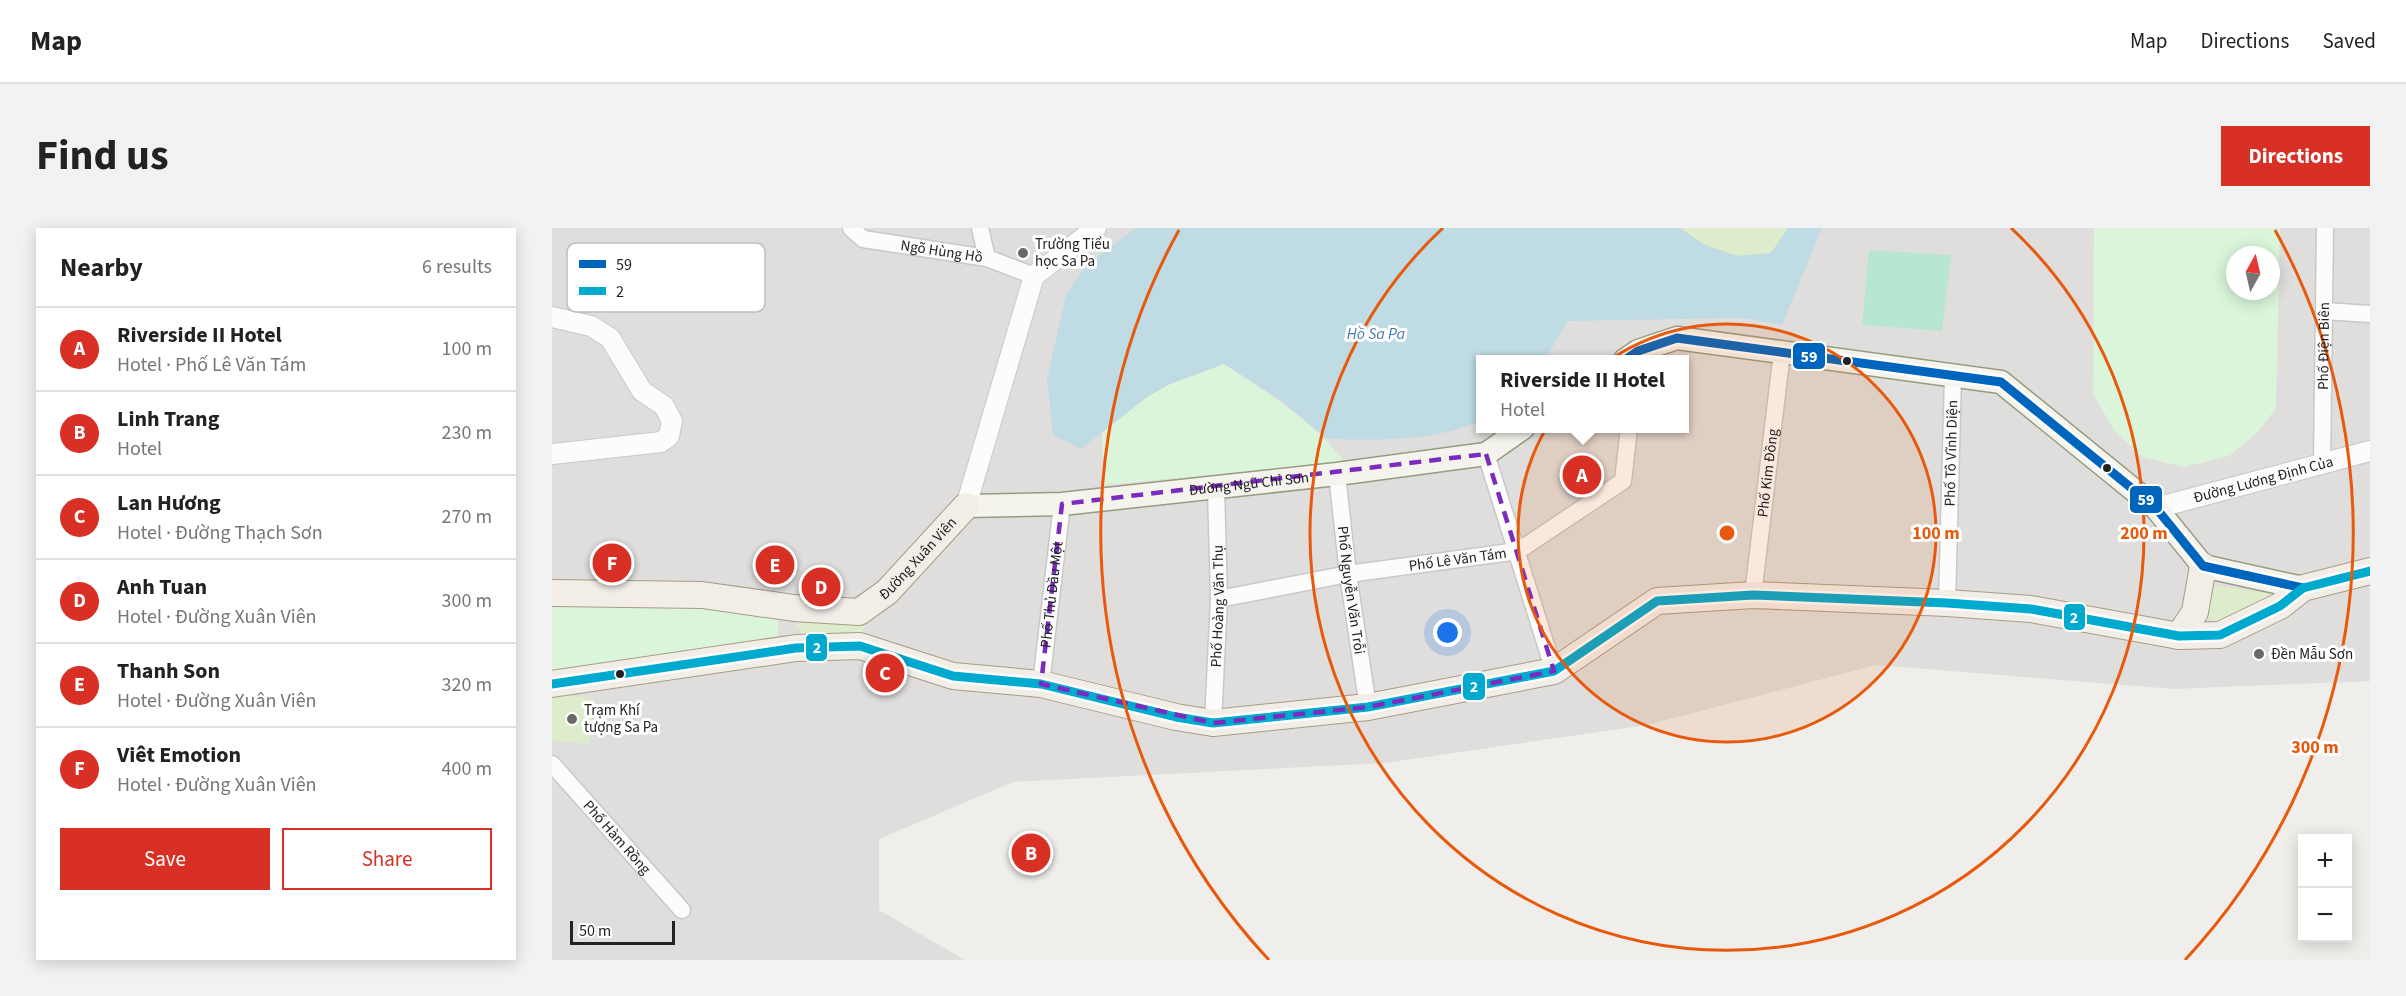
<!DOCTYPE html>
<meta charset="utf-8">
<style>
body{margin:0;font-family:"Source Sans 3",sans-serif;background:#f2f2f2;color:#222}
.controls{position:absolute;right:18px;bottom:18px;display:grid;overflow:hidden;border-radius:0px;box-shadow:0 3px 15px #0003}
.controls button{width:54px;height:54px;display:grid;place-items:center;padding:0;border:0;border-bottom:2px solid #e0e0e0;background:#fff;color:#222;font:30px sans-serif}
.compass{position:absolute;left:1674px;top:18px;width:54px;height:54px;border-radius:50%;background:#fff;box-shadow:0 3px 15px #0003;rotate:8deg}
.scale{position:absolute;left:18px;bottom:15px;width:105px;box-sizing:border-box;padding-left:6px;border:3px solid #222;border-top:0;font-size:16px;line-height:21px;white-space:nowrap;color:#222;-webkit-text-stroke:4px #fff;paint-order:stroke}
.you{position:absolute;left:896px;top:405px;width:21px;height:21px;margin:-15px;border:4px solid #fff;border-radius:50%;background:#1a73e8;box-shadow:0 0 0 9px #1a73e833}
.badge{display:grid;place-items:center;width:39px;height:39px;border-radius:50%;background:#d93025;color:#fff;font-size:20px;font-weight:700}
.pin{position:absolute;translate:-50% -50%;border:3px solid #fff;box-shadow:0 2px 6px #0006}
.popup{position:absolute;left:924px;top:127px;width:213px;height:78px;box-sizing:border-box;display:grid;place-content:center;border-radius:0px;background:#fff;filter:drop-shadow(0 2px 4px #0005);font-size:20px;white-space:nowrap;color:#767676}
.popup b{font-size:22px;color:#222}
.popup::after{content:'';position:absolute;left:50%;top:100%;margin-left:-12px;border:12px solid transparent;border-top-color:#fff}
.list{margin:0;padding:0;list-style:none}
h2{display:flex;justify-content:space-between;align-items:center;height:78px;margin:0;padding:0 24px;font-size:26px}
h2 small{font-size:20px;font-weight:400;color:#767676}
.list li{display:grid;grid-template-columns:39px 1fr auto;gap:18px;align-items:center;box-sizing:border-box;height:84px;padding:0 24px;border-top:2px solid #e0e0e0}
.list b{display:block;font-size:22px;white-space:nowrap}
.list p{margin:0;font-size:20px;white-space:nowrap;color:#767676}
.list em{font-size:20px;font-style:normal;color:#767676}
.actions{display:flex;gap:12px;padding:18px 24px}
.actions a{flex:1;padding:14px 0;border:2px solid #d93025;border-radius:0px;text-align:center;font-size:21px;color:#d93025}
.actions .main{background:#d93025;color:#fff}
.map{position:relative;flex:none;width:1818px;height:732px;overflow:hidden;border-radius:0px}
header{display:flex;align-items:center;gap:36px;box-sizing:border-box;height:84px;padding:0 30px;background:#fff;border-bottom:2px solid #e0e0e0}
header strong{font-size:28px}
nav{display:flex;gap:33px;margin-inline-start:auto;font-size:21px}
.intro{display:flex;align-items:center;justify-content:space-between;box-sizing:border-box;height:144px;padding:0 36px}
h1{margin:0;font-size:42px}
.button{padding:15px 27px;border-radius:0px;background:#d93025;color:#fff;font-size:21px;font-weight:700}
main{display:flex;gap:36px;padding:0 36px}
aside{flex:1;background:#fff;border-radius:0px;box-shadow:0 3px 15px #0003}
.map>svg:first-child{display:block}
</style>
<header>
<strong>Map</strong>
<nav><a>Map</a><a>Directions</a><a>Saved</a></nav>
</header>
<div class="intro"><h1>Find us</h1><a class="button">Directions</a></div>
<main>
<aside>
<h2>Nearby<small>6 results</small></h2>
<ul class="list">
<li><span class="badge">A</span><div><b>Riverside II Hotel</b><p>Hotel · Phố Lê Văn Tám</p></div><em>100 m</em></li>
<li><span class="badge">B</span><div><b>Linh Trang</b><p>Hotel</p></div><em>230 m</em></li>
<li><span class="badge">C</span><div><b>Lan Hương</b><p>Hotel · Đường Thạch Sơn</p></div><em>270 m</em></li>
<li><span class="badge">D</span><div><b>Anh Tuan</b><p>Hotel · Đường Xuân Viên</p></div><em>300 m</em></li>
<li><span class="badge">E</span><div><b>Thanh Son</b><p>Hotel · Đường Xuân Viên</p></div><em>320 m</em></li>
<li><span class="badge">F</span><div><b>Viêt Emotion</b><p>Hotel · Đường Xuân Viên</p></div><em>400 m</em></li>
</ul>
<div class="actions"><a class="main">Save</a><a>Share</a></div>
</aside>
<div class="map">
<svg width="1818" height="732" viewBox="0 0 1818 732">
<rect width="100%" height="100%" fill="#f0eeeb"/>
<path fill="#dfdedc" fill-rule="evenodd" d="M0 0H1818V453L1621 461 1324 437 1095 497 833 535 461 554 327 611V682L413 732H0ZM1683 27H1719V63H1683ZM928 132H1132V200H928Z"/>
<path fill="#ddeccb" d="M1128 0H1236L1219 25 1185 28 1151 16Z
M1665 358 1722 366 1724 370 1666 394 1657 391 1651 376 1657 362Z
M256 389 312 396 310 412 251 407 244 396Z
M0 465 43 471 37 516 0 512Z"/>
<path fill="#daf5da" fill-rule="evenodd" d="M1542 0H1728L1724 180 1706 204 1677 228 1632 239 1590 229 1562 202 1541 166ZM1683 27H1719V63H1683Z
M672 136C716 165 760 192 793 234L552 257 550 205 595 169 618 156Z
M0 372 155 374 226 389V412L0 451Z"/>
<path fill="#b7e6d2" d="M1317 22 1399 27 1390 103 1310 97Z"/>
<path fill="#bfdbe3" d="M584 0H1128L1151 16 1185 28 1219 25 1236 0H1270L1230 97 1190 90 1016 93 993 131 928 132V193C880 214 827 212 775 211L730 173 672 136 618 156 595 169 529 221 501 207 495 151 514 67 534 37Z"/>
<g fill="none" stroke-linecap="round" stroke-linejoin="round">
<g stroke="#c9c8c7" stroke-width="19">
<g id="minor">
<path id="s1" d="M299 0 311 11 435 30 482 48"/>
<path d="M428 0 435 30"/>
<path d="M1772 83 1818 86"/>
<path d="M934 226 1002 443"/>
<path id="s2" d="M1770 235 1773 0"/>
<path id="s3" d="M785 246 796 346 816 479"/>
<path id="s4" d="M1201 367 1230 124"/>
<path id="s5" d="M667 371 796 346 966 323 1071 253 1077 200"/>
<path id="s6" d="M1395 375 1401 147"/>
<path id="s7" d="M489 456 510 276"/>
<path id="s8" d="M661 495 667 371 664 261"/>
<path id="s9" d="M0 536 130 682"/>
</g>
</g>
<g stroke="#c9c8c7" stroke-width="22">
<g id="tertiary">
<path d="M0 89 39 98 58 110 90 163 112 178 120 193 117 208 109 214 0 226"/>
<path d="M414 278 482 48 544 0"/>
<path id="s10" d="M1604 280 1818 223"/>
</g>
</g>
<g stroke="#999a82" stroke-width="25">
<g id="secondary">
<path d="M1073 132 1086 123 1125 110 1449 154 1604 280 1651 338 1751 360"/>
<path id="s11" d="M414 278 510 276 785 246 934 226 971 200"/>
</g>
</g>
<g stroke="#a79c86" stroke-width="28">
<g id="primary">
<path id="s12" d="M0 365 150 367 242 380 307 384 335 364 414 278"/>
<path d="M1627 408 1643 384 1651 338"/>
<path d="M0 456 244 420 308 418 401 448 489 456 624 489 661 495 816 479 1002 443 1105 373 1201 367 1395 375 1479 381 1627 408 1668 407 1728 378 1751 360 1818 343"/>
</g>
</g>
<use href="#minor" stroke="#fdfcfc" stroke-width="16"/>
<use href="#tertiary" stroke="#fdfcfc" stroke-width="20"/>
<use href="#secondary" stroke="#f4f4ed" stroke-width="22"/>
<use href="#primary" stroke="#f3ede7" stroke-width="26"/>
<g stroke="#fff" stroke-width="14">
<path id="bus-1" d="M1073 132 1086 123 1125 110 1449 154 1604 280 1651 338 1751 360"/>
</g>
<g stroke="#fff" stroke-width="14">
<path id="bus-2" d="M0 456 244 420 308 418 401 448 489 456 624 489 661 495 816 479 1002 443 1105 373 1201 367 1395 375 1479 381 1627 408 1668 407 1728 378 1751 360 1818 343"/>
</g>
<use href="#bus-1" stroke="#0065bd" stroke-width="9"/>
<use href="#bus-2" stroke="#00a9ce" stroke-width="9"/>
</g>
<path fill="none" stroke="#7b2cbf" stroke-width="4.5" stroke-dasharray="12 8" stroke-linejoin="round" d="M934 226 1002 443 816 479 661 495 489 456 510 276Z"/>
<circle cx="1175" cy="305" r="209" fill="#e8590c" fill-opacity=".12"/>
<g fill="none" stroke="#e8590c" stroke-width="3">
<circle cx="1175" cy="305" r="209"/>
<path d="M1459 0A417 417 0 1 1 891 0"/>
<path d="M717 732A626 626 0 0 1 627 2M1723 2A626 626 0 0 1 1633 732"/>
</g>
<g fill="#6a6968" stroke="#fff" stroke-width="2">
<circle cx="471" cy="25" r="6"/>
<circle cx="1707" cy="426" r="6"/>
<circle cx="20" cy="491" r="6"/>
</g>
<g fill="#222" stroke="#fff" stroke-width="2">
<circle cx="1295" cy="133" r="5"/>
<circle cx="1555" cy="240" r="5"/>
<circle cx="68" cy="446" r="5"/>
</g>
<g text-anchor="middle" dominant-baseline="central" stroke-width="6" stroke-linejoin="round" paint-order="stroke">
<g font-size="15" fill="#222" stroke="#fff" text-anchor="start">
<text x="483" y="16">Trường Tiểu<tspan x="483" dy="17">học Sa Pa</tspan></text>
<text x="1719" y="426">Đền Mẫu Sơn</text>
<text x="32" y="482">Trạm Khí<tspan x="32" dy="17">tượng Sa Pa</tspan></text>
</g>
<g font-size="15" fill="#222" stroke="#fff">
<text stroke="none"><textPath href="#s1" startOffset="96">Ngõ Hùng Hồ</textPath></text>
<text stroke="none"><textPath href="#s2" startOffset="117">Phố Điện Biên</textPath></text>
<text stroke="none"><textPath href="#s6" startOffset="150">Phố Tô Vĩnh Diện</textPath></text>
<text stroke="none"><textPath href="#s4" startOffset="123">Phố Kim Đồng</textPath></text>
<text stroke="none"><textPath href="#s10" startOffset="111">Đường Lương Định Của</textPath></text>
<text stroke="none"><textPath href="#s11" startOffset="284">Đường Ngũ Chỉ Sơn</textPath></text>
<text stroke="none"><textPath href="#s12" startOffset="388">Đường Xuân Viên</textPath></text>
<text stroke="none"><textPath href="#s5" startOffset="242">Phố Lê Văn Tám</textPath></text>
<text stroke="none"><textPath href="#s3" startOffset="117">Phố Nguyễn Văn Trỗi</textPath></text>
<text stroke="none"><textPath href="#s7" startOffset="90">Phố Thủ Dầu Một</textPath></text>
<text stroke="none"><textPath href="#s8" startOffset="117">Phố Hoàng Văn Thụ</textPath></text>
<text stroke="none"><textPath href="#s9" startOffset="98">Phố Hàm Rồng</textPath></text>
</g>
<g font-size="16" font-style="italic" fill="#4a7aab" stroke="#fff">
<text x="824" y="106">Hồ Sa Pa</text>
</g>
</g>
<rect x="15" y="15" width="198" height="69" rx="9" fill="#fff" stroke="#bdbdbd" stroke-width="1.5"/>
<rect x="27" y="32" width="27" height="8" fill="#0065bd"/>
<rect x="27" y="59" width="27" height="8" fill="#00a9ce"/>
<g font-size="16" fill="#222">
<text x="64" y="42">59</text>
<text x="64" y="69">2</text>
</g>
<circle cx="1175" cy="305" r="9" fill="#e8590c" stroke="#fff" stroke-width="3"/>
<g font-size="18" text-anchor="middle" font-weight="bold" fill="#e8590c" stroke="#fff" stroke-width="6" stroke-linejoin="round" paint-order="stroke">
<text x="1384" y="311">100 m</text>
<text x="1592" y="311">200 m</text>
<text x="1763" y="525">300 m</text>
</g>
<g stroke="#fff" stroke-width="2">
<rect x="1240" y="114" width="34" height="28" rx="6" fill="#0065bd"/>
<rect x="1577" y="257" width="34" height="29" rx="6" fill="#0065bd"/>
<rect x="1511" y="375" width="23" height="28" rx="6" fill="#00a9ce"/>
<rect x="253" y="405" width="23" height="29" rx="6" fill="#00a9ce"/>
<rect x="910" y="444" width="24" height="29" rx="6" fill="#00a9ce"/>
</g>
<g font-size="16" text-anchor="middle" font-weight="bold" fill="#fff">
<text x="1257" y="134">59</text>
<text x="1594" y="277">59</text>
<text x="1522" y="395">2</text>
<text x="265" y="425">2</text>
<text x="922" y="464">2</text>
</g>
</svg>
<div class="controls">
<button>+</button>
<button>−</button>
</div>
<svg class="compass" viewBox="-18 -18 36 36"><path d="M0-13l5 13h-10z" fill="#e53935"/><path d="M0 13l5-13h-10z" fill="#767676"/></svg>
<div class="scale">50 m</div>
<div class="you"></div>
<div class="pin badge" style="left:1030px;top:247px">A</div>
<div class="popup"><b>Riverside II Hotel</b>Hotel</div>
<div class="pin badge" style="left:479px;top:625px">B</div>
<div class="pin badge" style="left:333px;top:445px">C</div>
<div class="pin badge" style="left:269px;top:359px">D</div>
<div class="pin badge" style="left:223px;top:337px">E</div>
<div class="pin badge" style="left:60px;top:335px">F</div>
</div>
</main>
